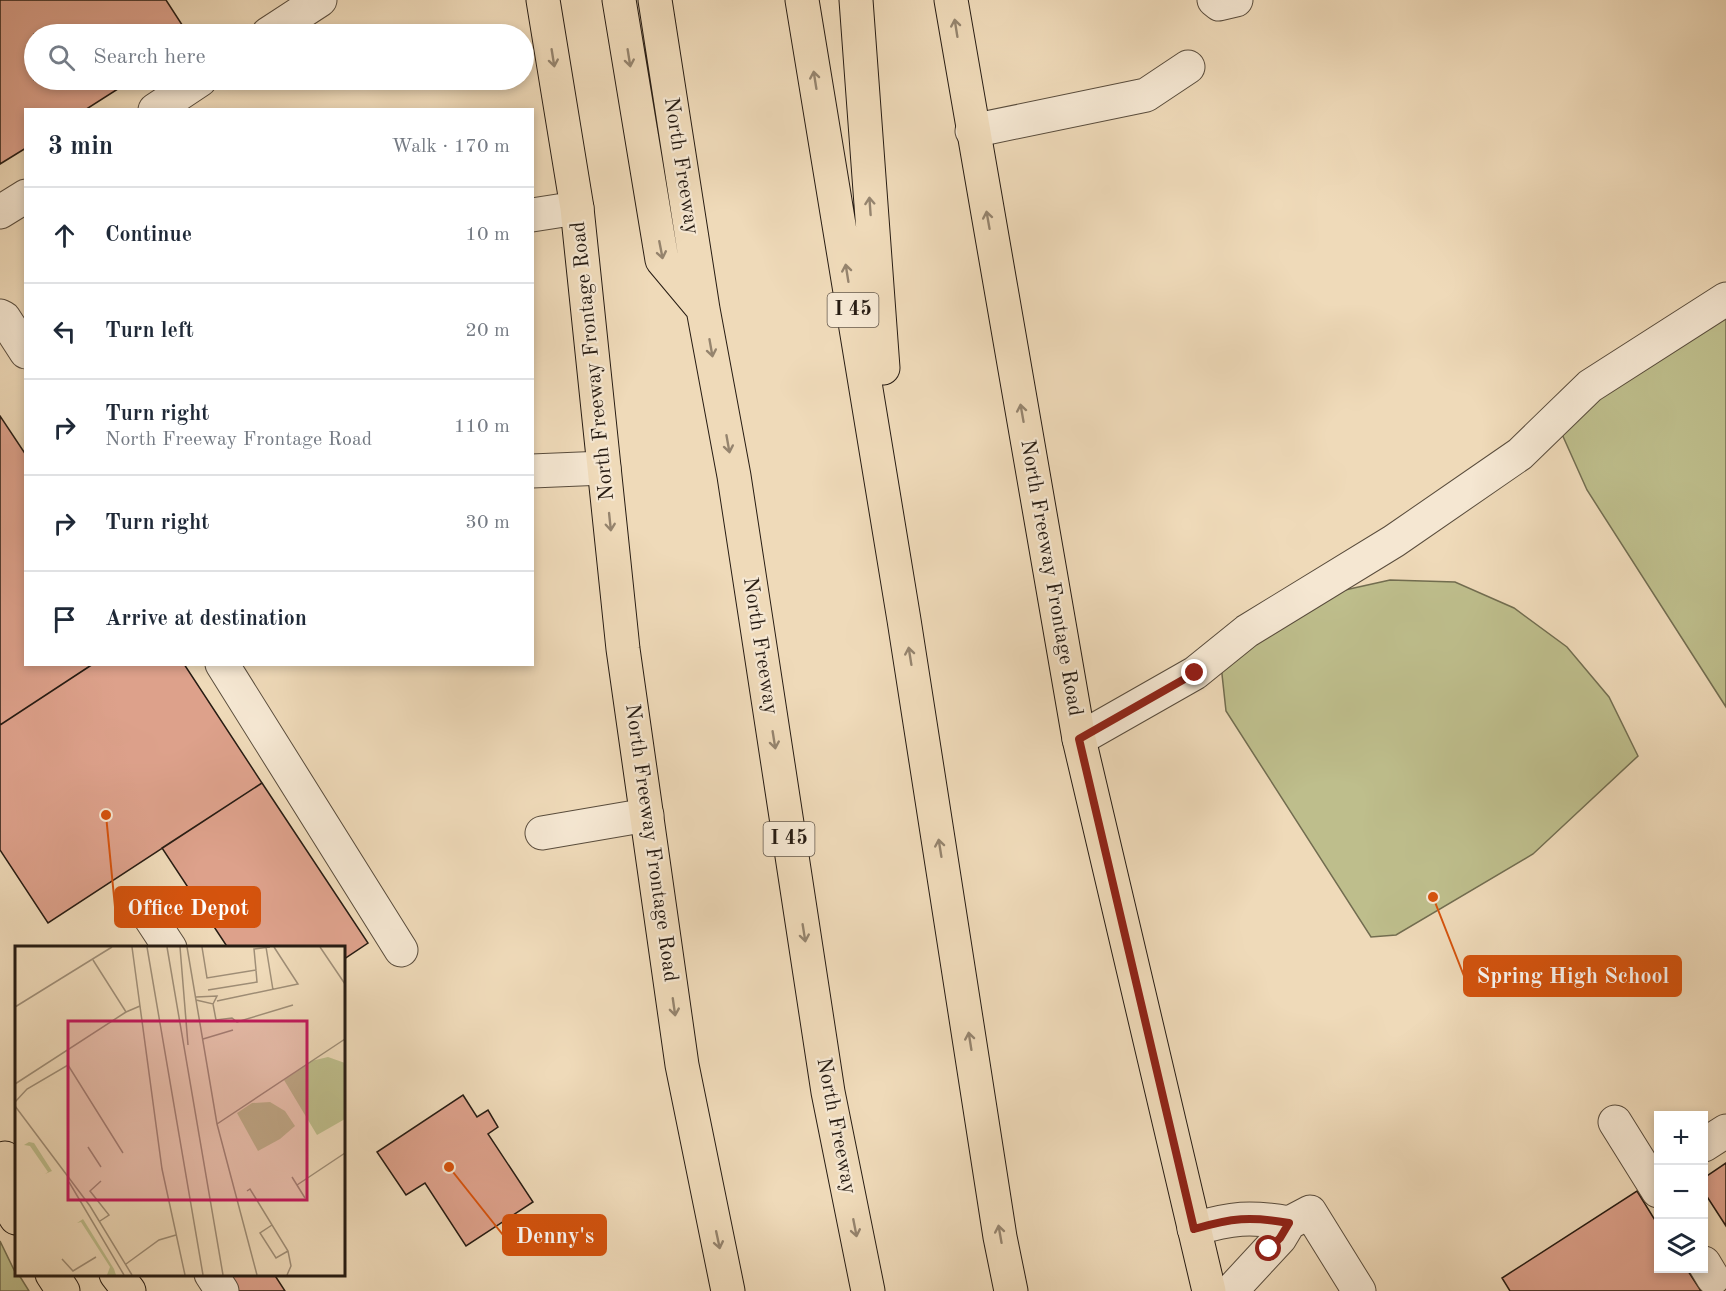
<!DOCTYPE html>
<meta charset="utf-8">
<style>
body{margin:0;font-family:"Old Standard TT",serif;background:#f6f6f7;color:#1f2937}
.controls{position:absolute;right:18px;bottom:18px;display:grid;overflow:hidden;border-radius:0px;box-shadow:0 3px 9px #0003}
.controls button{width:54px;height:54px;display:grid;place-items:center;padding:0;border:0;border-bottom:2px solid #e0e1e3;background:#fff;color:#1f2937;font:30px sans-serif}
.stop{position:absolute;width:18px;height:18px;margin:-14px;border:4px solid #8f2418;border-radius:50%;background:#fff}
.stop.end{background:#8f2418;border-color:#fff;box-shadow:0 2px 6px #0008}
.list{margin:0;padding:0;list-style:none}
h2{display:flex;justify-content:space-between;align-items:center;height:78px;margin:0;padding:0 24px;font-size:26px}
h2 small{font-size:20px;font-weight:400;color:#747a83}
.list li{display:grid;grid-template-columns:39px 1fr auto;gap:18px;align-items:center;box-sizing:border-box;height:96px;padding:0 24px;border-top:2px solid #e0e1e3}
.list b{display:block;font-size:22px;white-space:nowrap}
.list p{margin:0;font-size:20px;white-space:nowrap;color:#747a83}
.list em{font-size:20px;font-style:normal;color:#747a83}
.icon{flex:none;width:33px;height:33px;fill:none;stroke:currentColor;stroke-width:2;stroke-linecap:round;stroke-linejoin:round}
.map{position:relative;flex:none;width:1726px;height:1291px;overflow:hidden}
.search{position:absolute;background:#fff;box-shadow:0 3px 9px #0003;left:24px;top:24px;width:510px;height:66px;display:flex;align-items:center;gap:15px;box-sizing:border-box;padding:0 21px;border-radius:33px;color:#747a83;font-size:22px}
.panel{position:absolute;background:#fff;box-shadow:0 3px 9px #0003;left:24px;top:108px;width:510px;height:558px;border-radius:0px}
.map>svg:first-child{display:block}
</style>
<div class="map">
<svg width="1726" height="1291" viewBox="0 0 1726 1291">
<rect width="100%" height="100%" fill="#efdab9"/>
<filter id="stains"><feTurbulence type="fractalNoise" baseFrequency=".00333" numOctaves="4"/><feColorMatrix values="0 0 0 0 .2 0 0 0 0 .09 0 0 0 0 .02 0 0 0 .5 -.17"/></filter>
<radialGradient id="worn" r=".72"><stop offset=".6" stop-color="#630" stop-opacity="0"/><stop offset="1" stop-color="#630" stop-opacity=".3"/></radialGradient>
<path fill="#bebe8c" stroke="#726d50" stroke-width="1.5" d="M1726 304V707L1587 490 1557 423Z
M1390 580 1455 582 1514 608 1567 647 1609 697 1638 756 1533 854 1396 935 1371 937 1226 711 1221 665 1327 594Z
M0 1241 16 1274 19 1275 29 1291H0Z"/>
<path fill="#dda18b" stroke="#271c13" stroke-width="1.5" d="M0 0H166L188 34H34V80H132L85 110H26V148L0 164Z
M0 416 26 455V664H93L0 725Z
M93 664H184L262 783 48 923 0 850V725Z
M262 783 368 943 344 959V948H228L162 848Z
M463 1095 477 1117 488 1110 498 1127 488 1134 533 1202 466 1246 425 1183 406 1195 377 1152Z
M1726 1163V1226L1704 1192V1178Z
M1637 1191 1658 1225V1268H1686L1701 1291H1510L1502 1278Z
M224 1274H274L285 1291H235Z"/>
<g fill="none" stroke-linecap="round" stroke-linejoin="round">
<g stroke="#594c3c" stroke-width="35">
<path id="minor" d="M1214 0 1219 4 1236 0
M268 34 320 0
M155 110 200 80
M972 131 1146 95 1188 67
M0 212 26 196
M532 215 577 208
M0 316 4 318 26 352
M532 471 604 468
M222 664 401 950
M1079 739 1195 673 1247 631 1394 541 1520 454 1590 386 1726 299
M542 833 647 815
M145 910 170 948
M1615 1122 1658 1191
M1704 1145 1726 1131
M1289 1223 1310 1212 1359 1291
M1194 1229C1232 1218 1250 1216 1289 1223L1280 1238 1231 1291
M1704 1263 1713 1278
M211 1274 222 1291"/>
</g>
<g stroke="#271c13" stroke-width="35">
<path id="major" d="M543 0 577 208 623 649 682 1065 728 1291
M951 0 1079 739 1209 1291
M5 1158 13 1213 16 1218
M52 1274 63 1291
M116 1274 129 1291"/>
</g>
<g stroke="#271c13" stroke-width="35">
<path id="highway" d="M619 0 662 260 703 309
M655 0 703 309 734 476 828 1092 868 1291
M802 0 904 620 1000 1237 1011 1291
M856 0 883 368"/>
</g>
<use href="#minor" stroke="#f5e7d2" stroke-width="33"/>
<use href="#major" stroke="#efdab9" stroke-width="33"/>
<use href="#highway" stroke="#efdab9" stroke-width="33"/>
</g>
<defs><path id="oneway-shaft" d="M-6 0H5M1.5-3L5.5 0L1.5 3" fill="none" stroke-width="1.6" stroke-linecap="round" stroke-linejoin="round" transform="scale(1.5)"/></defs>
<g stroke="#95846e">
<use href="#oneway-shaft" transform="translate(956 28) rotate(-99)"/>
<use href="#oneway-shaft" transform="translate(553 58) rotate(81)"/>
<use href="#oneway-shaft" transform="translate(629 58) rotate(81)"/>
<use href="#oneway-shaft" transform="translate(815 80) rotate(-99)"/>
<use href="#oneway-shaft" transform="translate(870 206) rotate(-94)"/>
<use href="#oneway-shaft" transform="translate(988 220) rotate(-100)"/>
<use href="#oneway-shaft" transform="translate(661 250) rotate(79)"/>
<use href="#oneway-shaft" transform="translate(847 273) rotate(-99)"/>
<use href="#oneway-shaft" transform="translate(711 348) rotate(80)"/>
<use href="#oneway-shaft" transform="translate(1022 413) rotate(-100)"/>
<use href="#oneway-shaft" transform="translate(728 444) rotate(80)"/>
<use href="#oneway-shaft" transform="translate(610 522) rotate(84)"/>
<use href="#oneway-shaft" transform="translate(910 656) rotate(-99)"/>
<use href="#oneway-shaft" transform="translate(774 740) rotate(81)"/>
<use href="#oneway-shaft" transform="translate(940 848) rotate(-99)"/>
<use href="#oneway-shaft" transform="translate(804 933) rotate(81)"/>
<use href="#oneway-shaft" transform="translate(674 1007) rotate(82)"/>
<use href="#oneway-shaft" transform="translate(970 1041) rotate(-99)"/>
<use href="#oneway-shaft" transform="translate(855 1228) rotate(79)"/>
<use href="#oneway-shaft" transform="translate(1000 1234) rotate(-100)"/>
<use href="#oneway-shaft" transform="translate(718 1240) rotate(78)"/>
</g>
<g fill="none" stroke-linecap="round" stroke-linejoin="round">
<path stroke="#8f2418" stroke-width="8" d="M1195 673 1079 739 1194 1229C1232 1218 1250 1216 1289 1223L1280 1238 1269 1249"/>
</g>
<g text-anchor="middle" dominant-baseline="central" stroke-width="4.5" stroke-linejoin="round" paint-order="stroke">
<g fill="#f5e7d2" stroke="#65594c" stroke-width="1.5">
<rect x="827.5" y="293" width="51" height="34" rx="4.5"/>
<rect x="763.5" y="822" width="51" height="34" rx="4.5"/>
</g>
<g font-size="20" font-weight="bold" fill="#271c13">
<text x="853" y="310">I 45</text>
<text x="789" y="839">I 45</text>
</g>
<g font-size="21" fill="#271c13" stroke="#f5e7d2">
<text transform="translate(681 166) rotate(81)">North Freeway</text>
<text transform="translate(593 361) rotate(-96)">North Freeway Frontage Road</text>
<text transform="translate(1051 578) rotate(80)">North Freeway Frontage Road</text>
<text transform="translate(760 646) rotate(81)">North Freeway</text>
<text transform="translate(651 843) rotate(82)">North Freeway Frontage Road</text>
<text transform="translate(836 1126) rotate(79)">North Freeway</text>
</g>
</g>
<g transform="translate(15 946)">
<rect width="330" height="330" fill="#efdab9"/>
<path d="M313 111 330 117V173L302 189 269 134 296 115ZM255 156 270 165 280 180 265 193 243 205 222 167 237 157ZM14 196 19 197 37 225 30 228 33 226 15 200 9 199ZM68 273 99 323 101 329H92L95 321 66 276 62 277Z" fill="#bebe8c"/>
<path fill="none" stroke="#9f8e77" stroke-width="1.5" d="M117 1 147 223 170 329M132 1 188 329M152 1 208 329M165 1 173 99M172 1 202 178 242 329M187 1 192 32 241 24 239 3 255 1M251 1 258 44M305 1 330 38M78 14 111 66 125 60M193 44 242 36 241 24M181 51 202 50 198 58 181 54M202 55 283 38 259 1M198 58 201 74 217 72 222 76 278 59M0 61 97 1M188 93 218 84M0 138 111 66M0 156 12 143 53 119 108 207M0 160 75 260 117 329M202 178 330 93M73 201 86 221M277 231 290 252M54 236 109 329M282 239 330 207M232 245 235 243 273 305 276 320 272 329M85 275 94 269 75 245 86 235M257 279 245 287 261 312 273 305M47 313 58 325 81 311M111 318 144 294 161 289"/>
<path fill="#c2185b" fill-opacity="0.15" stroke="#c2185b" stroke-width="3" d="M53 75H292V254H53Z"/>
<rect width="330" height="330" fill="none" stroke="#271c13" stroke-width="3"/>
</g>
<path fill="none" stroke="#d5530d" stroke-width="2" d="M106 815L115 907M1433 897L1464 976M449 1167L503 1235"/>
<g fill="#d5530d" stroke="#f5e7d2" stroke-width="2">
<circle cx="106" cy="815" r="6"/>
<circle cx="1433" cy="897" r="6"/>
<circle cx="449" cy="1167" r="6"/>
</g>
<g fill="#d5530d" stroke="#d5530d" stroke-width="2">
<rect x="115" y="887" width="145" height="40" rx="6"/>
<rect x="1464" y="956" width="217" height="40" rx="6"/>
<rect x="503" y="1215" width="103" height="40" rx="6"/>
</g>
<g font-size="22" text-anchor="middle" font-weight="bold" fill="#fff">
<text x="188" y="915">Office Depot</text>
<text x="1573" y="983">Spring High School</text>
<text x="555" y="1243">Denny's</text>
</g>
<rect width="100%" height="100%" filter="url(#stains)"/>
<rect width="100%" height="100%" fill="url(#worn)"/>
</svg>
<div class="controls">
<button>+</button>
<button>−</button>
<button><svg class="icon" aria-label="layers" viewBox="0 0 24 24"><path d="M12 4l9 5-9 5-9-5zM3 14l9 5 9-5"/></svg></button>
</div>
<div class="stop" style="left:1269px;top:1249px"></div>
<div class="stop end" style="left:1195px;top:673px"></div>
<div class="search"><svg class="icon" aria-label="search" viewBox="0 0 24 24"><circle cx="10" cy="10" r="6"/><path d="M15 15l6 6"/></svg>Search here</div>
<section class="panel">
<h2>3 min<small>Walk · 170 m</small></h2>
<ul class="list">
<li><svg class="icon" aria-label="ahead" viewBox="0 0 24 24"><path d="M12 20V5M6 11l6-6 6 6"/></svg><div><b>Continue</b></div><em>10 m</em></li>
<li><svg class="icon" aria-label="left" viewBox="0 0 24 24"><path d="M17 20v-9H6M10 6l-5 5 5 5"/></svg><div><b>Turn left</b></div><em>20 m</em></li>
<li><svg class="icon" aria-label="right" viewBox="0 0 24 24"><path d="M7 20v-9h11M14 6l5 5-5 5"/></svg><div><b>Turn right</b><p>North Freeway Frontage Road</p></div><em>110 m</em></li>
<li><svg class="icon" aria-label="right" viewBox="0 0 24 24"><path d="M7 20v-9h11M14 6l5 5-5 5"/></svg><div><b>Turn right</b></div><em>30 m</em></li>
<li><svg class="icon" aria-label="arrive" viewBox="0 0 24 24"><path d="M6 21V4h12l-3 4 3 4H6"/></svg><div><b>Arrive at destination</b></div></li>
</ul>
</section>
</div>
